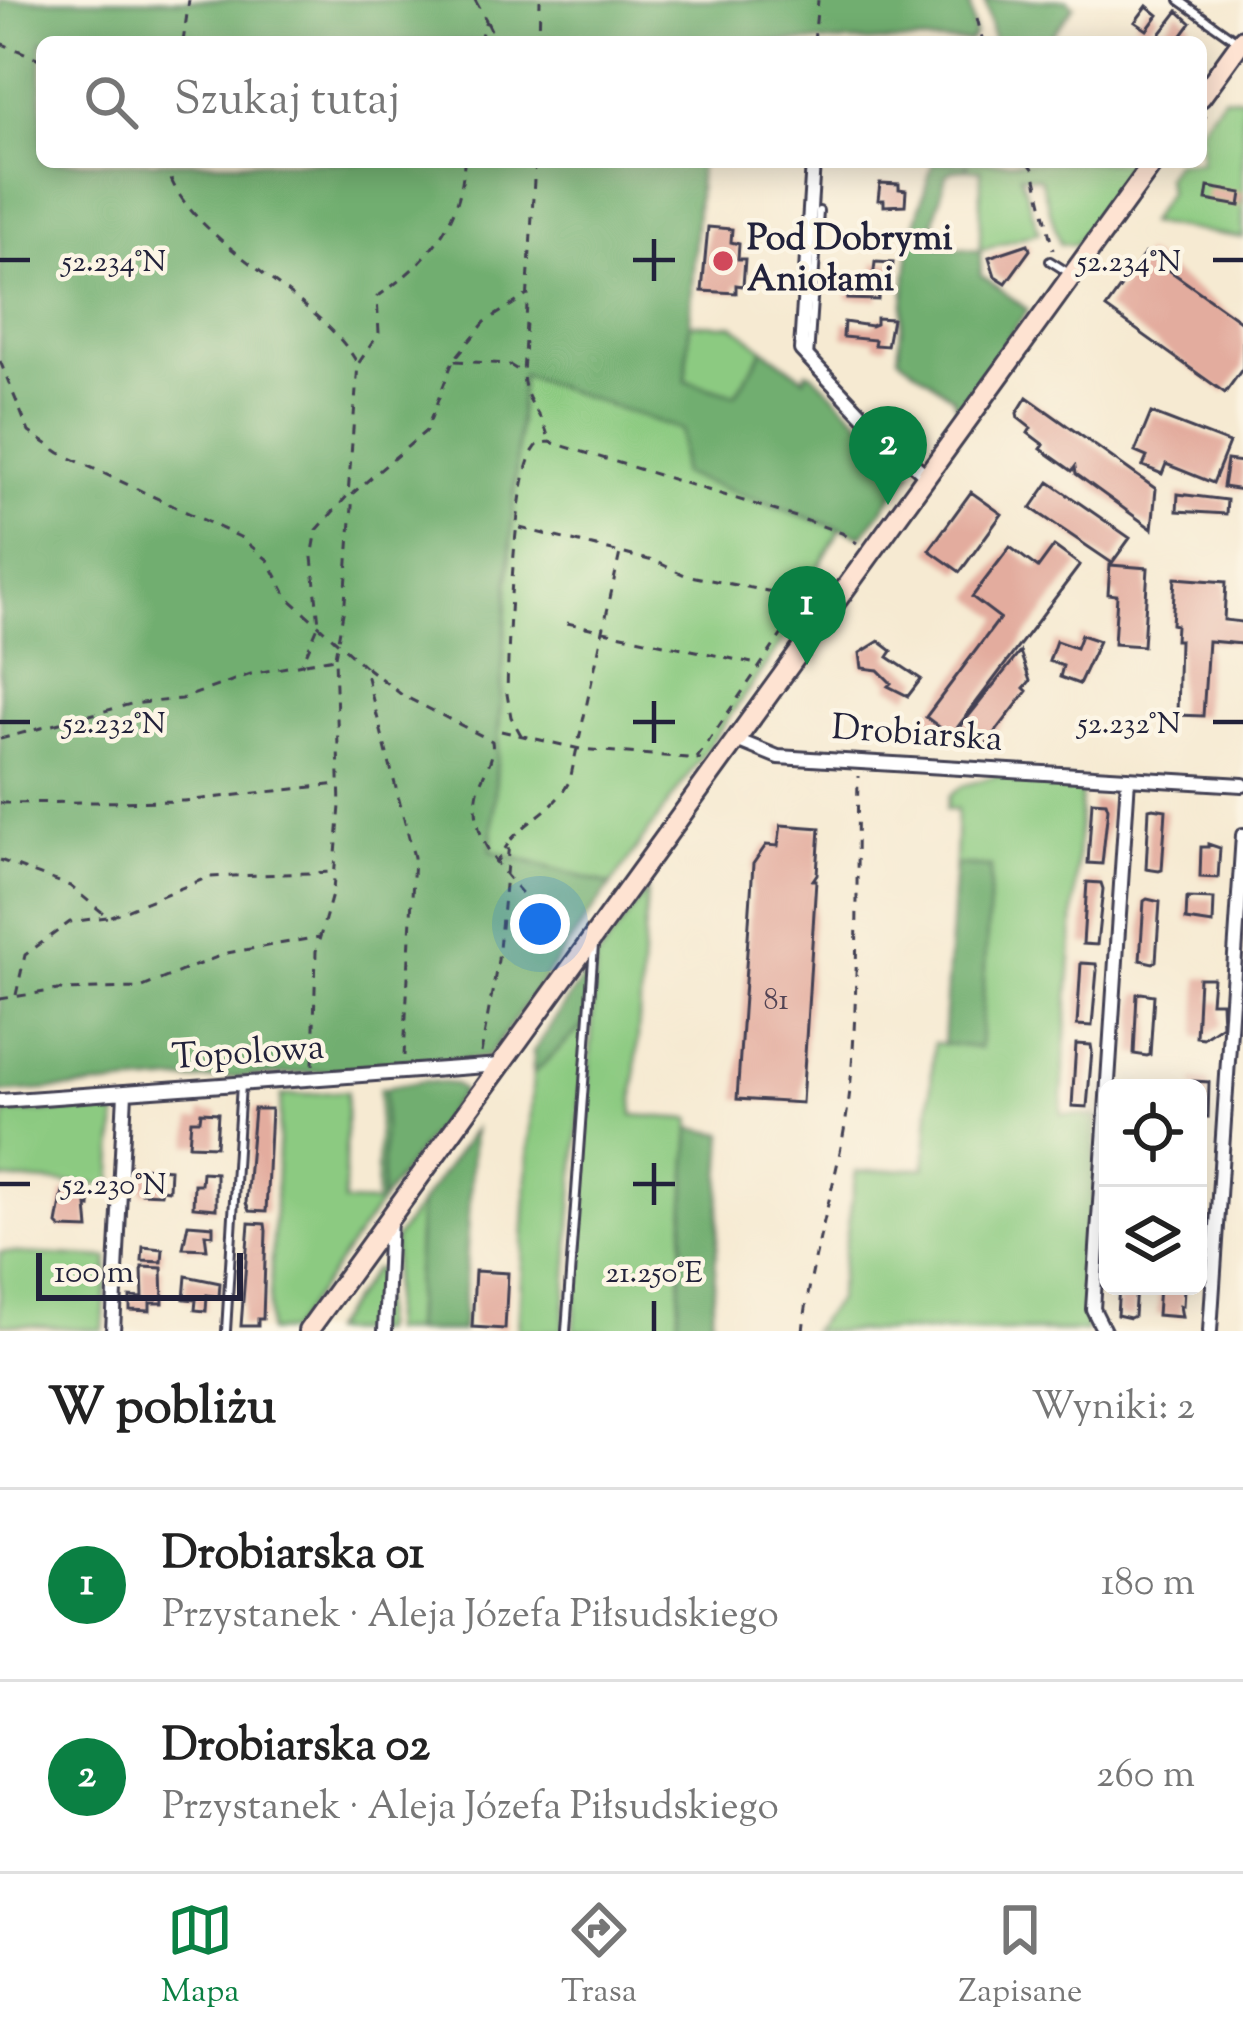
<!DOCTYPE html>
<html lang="pl">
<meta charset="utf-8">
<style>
body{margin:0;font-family:"Sorts Mill Goudy",serif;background:#f2f2f2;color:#222}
.controls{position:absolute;right:36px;bottom:36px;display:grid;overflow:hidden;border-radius:18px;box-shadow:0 6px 30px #0003}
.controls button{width:108px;height:108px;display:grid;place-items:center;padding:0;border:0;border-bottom:3px solid #e0e0e0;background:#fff;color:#222;font:60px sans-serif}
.scale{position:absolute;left:36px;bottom:30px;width:207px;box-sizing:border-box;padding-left:12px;border:6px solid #22223b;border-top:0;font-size:33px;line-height:42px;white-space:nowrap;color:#22223b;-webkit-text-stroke:9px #fcf5e5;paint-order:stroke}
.you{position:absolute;left:540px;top:924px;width:42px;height:42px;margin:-30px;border:9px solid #fff;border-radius:50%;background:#1a73e8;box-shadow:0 0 0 18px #1a73e833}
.badge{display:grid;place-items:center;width:78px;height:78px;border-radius:50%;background:#0b8043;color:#fff;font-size:39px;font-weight:700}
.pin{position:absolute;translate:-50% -99px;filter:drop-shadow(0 3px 6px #0008)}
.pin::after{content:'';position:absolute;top:63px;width:42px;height:36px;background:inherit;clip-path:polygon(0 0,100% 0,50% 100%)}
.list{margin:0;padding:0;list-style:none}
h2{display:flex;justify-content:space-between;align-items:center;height:156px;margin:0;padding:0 48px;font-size:51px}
h2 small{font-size:39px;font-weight:400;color:#767676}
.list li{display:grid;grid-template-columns:78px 1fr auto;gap:36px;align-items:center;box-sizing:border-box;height:192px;padding:0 48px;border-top:3px solid #e0e0e0}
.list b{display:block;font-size:45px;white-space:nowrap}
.list p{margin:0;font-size:39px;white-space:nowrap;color:#767676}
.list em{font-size:39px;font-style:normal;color:#767676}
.icon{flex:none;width:66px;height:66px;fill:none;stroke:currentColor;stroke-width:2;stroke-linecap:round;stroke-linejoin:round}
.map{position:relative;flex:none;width:1243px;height:1331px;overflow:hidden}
.search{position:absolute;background:#fff;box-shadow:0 6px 30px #0003;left:36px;right:36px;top:36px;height:132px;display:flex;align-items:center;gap:30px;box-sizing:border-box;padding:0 42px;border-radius:18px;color:#767676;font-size:45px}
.sheet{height:540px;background:#fff}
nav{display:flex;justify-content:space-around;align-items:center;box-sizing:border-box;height:168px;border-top:3px solid #e0e0e0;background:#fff;font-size:33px;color:#767676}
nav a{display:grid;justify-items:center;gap:6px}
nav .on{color:#0b8043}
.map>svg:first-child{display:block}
</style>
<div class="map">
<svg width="1243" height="1331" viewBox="0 0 1243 1331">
<rect width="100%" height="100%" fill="#fcf5e5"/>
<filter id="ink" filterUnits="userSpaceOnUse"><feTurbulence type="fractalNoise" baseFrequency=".00833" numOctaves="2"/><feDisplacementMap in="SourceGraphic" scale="24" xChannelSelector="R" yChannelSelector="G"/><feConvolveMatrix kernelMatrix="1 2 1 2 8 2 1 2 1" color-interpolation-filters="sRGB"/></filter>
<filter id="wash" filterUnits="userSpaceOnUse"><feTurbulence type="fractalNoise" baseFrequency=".004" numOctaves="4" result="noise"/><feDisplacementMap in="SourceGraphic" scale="48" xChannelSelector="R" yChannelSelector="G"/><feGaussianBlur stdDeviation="2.7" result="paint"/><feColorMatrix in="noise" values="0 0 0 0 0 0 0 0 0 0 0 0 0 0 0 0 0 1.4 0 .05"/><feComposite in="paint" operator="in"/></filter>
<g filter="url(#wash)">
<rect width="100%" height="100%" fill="#f6ead2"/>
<path fill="#8cca81" stroke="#57765e" stroke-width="3" d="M1223 97 1243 98V238L1148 223 1168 193 1166 176 1175 162H1201V127Z
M968 162H1135L1075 245 1060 244 1040 178 1020 175 1039 232 980 251 981 170 967 169Z
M690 324 733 325 764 349 735 395 686 381Z
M522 375 682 430 681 474 840 529 800 600 803 612 611 885 491 851Z
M998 775 1082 782 1061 1114 1097 1117 1086 1331H811L837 1300 856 1172 925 1168 934 1043 980 1047 990 867 955 865 957 809H946L950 795 962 786Z
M647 890 633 1115 691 1119 677 1331H574L596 960Z
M586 1023 563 1331H518L533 1074Z
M380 1088H385L381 1202 290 1331H268L281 1096 347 1091 344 1202 376 1203Z
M117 1108 112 1186 1 1179 5 1113Z
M420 1204 413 1331H389L395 1239Z
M0 1252 108 1258 103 1330 0 1324Z
M374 1269 382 1270 380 1331H329Z"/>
<path fill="#71ae6f" stroke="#4a6855" stroke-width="3" d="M0 0H977L969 1 975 35 970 42H42V162H700L686 381 735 395 764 349 804 378 806 371 813 374 912 471 862 536 681 474 682 430 522 375 491 851 611 885 488 1057 422 1065 0 1093Z
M985 0H1067L1074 6 1047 42H994Z
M933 162H968L967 169 954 170 946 175 928 245 980 251 981 275 1028 310 957 410 953 397 898 357 911 238Z
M955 865 991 867 980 1048 943 1044Z
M588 969 586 1023 533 1074V1052Z
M424 1081 454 1084 463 1091 381 1202 385 1088Z
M690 1128 724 1134 711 1331H677Z
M474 1129 462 1331H413L420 1204Z"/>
<g id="blocks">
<path fill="#e3ac9e" d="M1147 6 1158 15 1147 30 1135 22Z
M1178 11 1191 23 1177 42H1154Z
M880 183 899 184V189L906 190 905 205 884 206V200H878Z
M1208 187 1242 193 1240 206 1206 200Z
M708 227 732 229 731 242 739 244 738 259H745L743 286 736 285V293L702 291Z
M1028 244 1030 250 1006 283 995 276 989 257Z
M1145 253 1243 323V368L1225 393 1106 308Z
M875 262 893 263 891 281 873 279Z
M848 288 879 289 878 300 847 299Z
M876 318 892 319 887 346 874 345 875 340 843 337 844 322 871 326 876 324Z
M1027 397 1156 489 1152 529 1076 474 1075 467 1072 471 1041 449 1044 445 1028 433 1031 428 1018 418 1017 413Z
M1151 413 1229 443 1213 483 1166 464 1162 474 1143 466 1147 457 1135 452Z
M1227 460 1243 462V490L1223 487Z
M1049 482 1130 538 1112 563 1031 508Z
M971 492 1002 514 960 572 929 550Z
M1178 494 1227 500 1226 514 1177 511Z
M1054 546 1080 565 951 736 926 717 1000 618 972 597 1010 547 1038 568Z
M1110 565 1148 568 1143 646 1114 644 1117 595 1108 594Z
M1175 578 1226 582 1224 620 1243 622V644L1208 641 1203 716 1177 715 1179 640H1175L1176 625 1172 624Z
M1081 635 1099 641 1079 684 1060 677 1063 666 1049 661 1056 641 1076 648Z
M879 641 892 651 888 657 921 679 908 696 888 686 891 683 878 670 862 668 860 653Z
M1020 652 1030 681 1024 688 1027 691 985 746 960 727Z
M1092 801 1106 802 1108 808 1102 864 1088 863Z
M1153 808 1166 810 1162 870 1159 871 1146 869 1149 809Z
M781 825 820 828 817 874 813 880H816L802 1103 737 1099 753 864 766 845 778 846Z
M1208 844 1220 848 1218 878 1200 877 1201 847H1208Z
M1087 882 1101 883 1103 889 1097 945 1083 944Z
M1187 898 1214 899 1213 924 1186 920Z
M1147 899 1160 902 1156 961 1153 963 1140 960 1144 901Z
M1081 963 1096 964 1097 970 1092 1026 1077 1025Z
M1199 978H1213L1211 1002H1221L1222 1025 1203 1038 1196 1037Z
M1141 993 1154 995 1150 1055 1147 1056 1134 1054 1137 994Z
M1076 1044 1091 1045 1092 1051 1087 1107 1072 1106Z
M1193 1081 1209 1082 1208 1117 1198 1116V1088H1193Z
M254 1109H271L266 1212 249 1211 246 1203Z
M201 1112 218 1113 216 1146 189 1145 191 1120H200Z
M140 1167 170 1169 169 1190 162 1189 161 1194 142 1193Z
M202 1172 216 1173V1209L193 1207 194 1184H201Z
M63 1191 91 1193 90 1207 87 1206 89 1229 61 1228 57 1224Z
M249 1223 265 1224 266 1231 263 1319H258V1326H241Z
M188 1224 213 1226V1235L205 1234 207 1249 183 1248Z
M143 1247 163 1249 162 1262 142 1261Z
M142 1267 162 1268 163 1303H150V1311L130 1310V1297L143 1298Z
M475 1271 508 1273 505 1329 472 1327Z
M186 1276 220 1283 219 1297 207 1295 206 1311 195 1310 196 1300 184 1299Z
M1119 1286H1136L1134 1316 1130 1318 1117 1315Z
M1159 1286 1184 1288 1183 1306H1180L1182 1317 1157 1315Z"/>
</g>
</g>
<g filter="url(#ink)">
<use href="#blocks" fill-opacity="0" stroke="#424052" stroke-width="3"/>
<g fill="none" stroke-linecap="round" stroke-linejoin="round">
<g stroke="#424052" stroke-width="12">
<path id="lane" d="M1179 0 1237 41
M1050 261 1069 273
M809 358 819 211
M226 1331 241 1084
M566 1331 594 945"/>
</g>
<g stroke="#424052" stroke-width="18">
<path id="street" d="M813 162 801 350 888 442 927 476
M734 739 778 757 1243 785
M0 1101 500 1065
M113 1331 125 1093
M385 1331 390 1218
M1104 1331 1093 1309 1128 778
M1210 1331 1243 835"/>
</g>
<g stroke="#424052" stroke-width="24">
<path id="secondary" d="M1201 97 1243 39
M308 1331 1154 162"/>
</g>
<path stroke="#424052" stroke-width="3" stroke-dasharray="9 9" stroke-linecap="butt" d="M475 0 486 20 479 42
M977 18 983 42
M487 22 497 42
M183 42 189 0
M539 42 540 0
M814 42 818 0
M0 43 42 60
M1201 123 1210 110
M166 162C178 237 316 292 356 361
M535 162 523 375C525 404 543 413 549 440
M1028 162 1034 170 1053 250
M0 361 29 432 60 453 240 537 268 560 288 598 364 666 414 857 404 1056
M455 361 508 364 521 372
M520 528 657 562 685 575 818 601
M567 623 761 665
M335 656 345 602 353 493 426 431 453 361 485 322 529 294
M305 663 335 658 340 806 333 891 316 951 313 1065
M366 667 402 695 492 741C495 761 484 770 479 787 465 838 505 873 534 907
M501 731 580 749 701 759
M521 735 511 717 507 694C508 651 513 478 534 450 539 442 541 443 550 442L796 517 842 533 857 543
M0 739 131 704 181 699 251 674 302 664 319 624 312 557 317 530 348 495 358 364 379 333 377 297C425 264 462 224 464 162
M697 758 786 628 795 598
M0 803 184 801 339 784
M0 860 70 886 108 917 209 877 334 872
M495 864 508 844
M16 995 25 955 70 922 107 917
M0 999 58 990 140 988 227 953 319 937
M481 1053 498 960 509 842C529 818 555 810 570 780L620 553
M803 1331C812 1246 844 1165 851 1079 859 979 856 876 858 776"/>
<use href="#lane" stroke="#fff" stroke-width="6"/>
<use href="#street" stroke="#fff" stroke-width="12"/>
<use href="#secondary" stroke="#fee3d2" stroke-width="18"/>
</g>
</g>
<path fill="none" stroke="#22223b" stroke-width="4.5" d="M654 239V281M0 260H30M633 260H675M1213 260H1243M654 701V743M0 722H30M633 722H675M1213 722H1243M654 1163V1205M0 1184H30M633 1184H675M654 1301V1331"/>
<circle fill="#d1495b" stroke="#fcf5e5" stroke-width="4.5" cx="723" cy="261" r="12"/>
<g text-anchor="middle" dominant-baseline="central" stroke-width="9" stroke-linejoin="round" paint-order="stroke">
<g font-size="30" fill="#524454">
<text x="776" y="1001">81</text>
</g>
<g font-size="36" font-weight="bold" fill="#22223b" stroke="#fcf5e5" text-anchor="start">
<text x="747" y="240">Pod Dobrymi<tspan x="747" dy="41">Aniołami</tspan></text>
</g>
<g font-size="36" fill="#22223b" stroke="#fcf5e5">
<text transform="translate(917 735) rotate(4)">Drobiarska</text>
<text transform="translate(248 1054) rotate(-4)">Topolowa</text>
</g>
</g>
<g font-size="30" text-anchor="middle" fill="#22223b" stroke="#fcf5e5" stroke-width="9" stroke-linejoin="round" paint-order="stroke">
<text x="114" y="271">52.234°N</text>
<text x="1129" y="271">52.234°N</text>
<text x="114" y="733">52.232°N</text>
<text x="1129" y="733">52.232°N</text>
<text x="114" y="1194">52.230°N</text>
<text x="654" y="1282">21.250°E</text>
</g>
</svg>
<div class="controls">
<button><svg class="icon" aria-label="locate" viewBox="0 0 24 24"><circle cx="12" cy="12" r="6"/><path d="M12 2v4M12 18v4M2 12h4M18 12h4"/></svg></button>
<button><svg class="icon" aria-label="layers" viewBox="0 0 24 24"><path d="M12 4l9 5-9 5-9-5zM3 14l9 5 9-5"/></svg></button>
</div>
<div class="scale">100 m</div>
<div class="you"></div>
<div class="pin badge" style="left:807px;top:665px">1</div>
<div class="pin badge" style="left:888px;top:505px">2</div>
<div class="search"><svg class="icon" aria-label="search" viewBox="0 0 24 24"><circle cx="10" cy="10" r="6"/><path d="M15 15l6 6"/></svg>Szukaj tutaj</div>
</div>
<section class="sheet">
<h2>W pobliżu<small>Wyniki: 2</small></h2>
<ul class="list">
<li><span class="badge">1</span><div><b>Drobiarska 01</b><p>Przystanek · Aleja Józefa Piłsudskiego</p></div><em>180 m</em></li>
<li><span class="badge">2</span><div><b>Drobiarska 02</b><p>Przystanek · Aleja Józefa Piłsudskiego</p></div><em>260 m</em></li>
</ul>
</section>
<nav>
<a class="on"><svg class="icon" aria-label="map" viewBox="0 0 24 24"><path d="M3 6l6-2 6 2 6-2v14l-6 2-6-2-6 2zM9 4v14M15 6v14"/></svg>Mapa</a>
<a><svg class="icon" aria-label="directions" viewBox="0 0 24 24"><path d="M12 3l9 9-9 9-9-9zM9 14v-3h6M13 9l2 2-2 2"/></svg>Trasa</a>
<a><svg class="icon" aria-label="saved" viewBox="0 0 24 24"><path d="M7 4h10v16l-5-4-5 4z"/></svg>Zapisane</a>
</nav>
